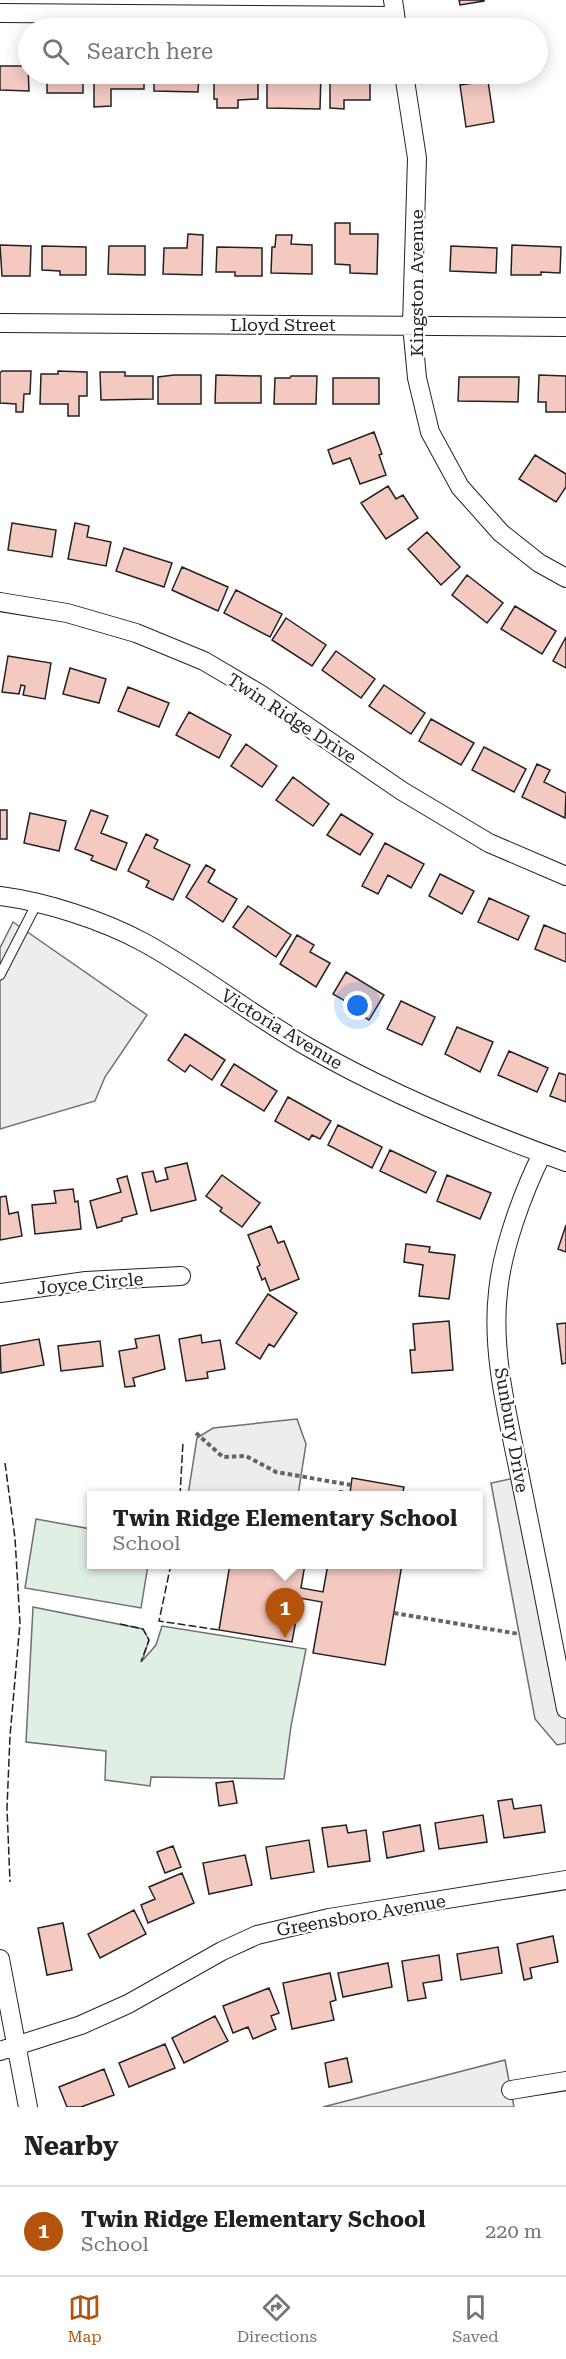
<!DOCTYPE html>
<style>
body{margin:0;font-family:"Roboto Serif",serif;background:#f6f6f6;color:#202124}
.you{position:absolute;left:358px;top:1006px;width:21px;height:21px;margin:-15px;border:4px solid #fff;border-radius:50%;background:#1a73e8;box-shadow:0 0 0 9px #1a73e833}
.badge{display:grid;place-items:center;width:39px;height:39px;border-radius:50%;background:#b45309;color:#fff;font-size:20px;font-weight:700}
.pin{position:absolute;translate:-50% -50px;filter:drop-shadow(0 2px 3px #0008)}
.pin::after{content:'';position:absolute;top:32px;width:21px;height:18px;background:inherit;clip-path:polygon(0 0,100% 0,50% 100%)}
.popup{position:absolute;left:87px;top:1491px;width:396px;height:78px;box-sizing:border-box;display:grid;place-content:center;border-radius:0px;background:#fff;filter:drop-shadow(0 2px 4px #0005);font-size:20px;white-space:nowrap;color:#757577}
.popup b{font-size:22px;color:#202124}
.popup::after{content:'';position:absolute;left:50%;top:100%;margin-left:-12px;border:12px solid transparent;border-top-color:#fff}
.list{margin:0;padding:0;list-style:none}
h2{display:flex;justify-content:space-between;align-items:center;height:78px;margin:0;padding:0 24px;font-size:26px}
h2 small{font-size:20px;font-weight:400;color:#757577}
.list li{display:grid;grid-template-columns:39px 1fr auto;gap:18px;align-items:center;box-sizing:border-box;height:90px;padding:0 24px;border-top:2px solid #e0e0e0}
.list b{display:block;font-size:22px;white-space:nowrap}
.list p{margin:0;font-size:20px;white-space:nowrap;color:#757577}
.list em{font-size:20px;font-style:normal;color:#757577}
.icon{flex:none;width:33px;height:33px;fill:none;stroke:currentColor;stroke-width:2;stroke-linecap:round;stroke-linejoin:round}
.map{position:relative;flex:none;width:566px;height:2107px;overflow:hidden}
.search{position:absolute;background:#fff;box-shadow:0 3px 15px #0003;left:18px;right:18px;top:18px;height:66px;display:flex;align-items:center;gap:15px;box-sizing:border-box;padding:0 21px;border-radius:33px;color:#757577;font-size:22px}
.sheet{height:168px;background:#fff}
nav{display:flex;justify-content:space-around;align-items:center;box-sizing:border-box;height:84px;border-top:2px solid #e0e0e0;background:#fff;font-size:16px;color:#757577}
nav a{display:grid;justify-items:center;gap:3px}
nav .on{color:#b45309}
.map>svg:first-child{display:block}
</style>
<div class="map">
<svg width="566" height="2107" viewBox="0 0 566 2107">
<rect width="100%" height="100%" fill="#fff"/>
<path fill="#e0efe3" stroke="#6f6f6f" stroke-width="1.5" d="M36 1519 91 1529 92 1564 148 1565 141 1608 25 1588Z
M33 1607 143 1629 149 1640 142 1661 156 1645 162 1626 306 1649 291 1726 284 1779 151 1777 150 1786 105 1780 106 1751 26 1742Z"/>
<path fill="#ededed" stroke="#6f6f6f" stroke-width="1.5" d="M13 922 147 1015 105 1077 95 1101 0 1129V948Z
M297 1419 306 1444 298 1495H188L197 1438 213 1428Z
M520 1477 566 1709V1743L557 1745 535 1719 491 1483Z
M505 2060 514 2107H323Z"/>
<path fill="#f3c9c0" stroke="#222" stroke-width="1.5" d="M459 0H484V1L460 5Z
M477 20 478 28H451L450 24Z
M0 66H28L29 91 0 90Z
M47 74H83V93H47Z
M94 74H144V89H111V106L94 107Z
M154 74H199L198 92 154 91Z
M214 74H258V99L238 100V108H217V99H214Z
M304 74H321L320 109 267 108V82L304 83Z
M330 74H370V100H344V109L330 108Z
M488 81 494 122 466 127 460 85Z
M335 223H350V234H378L377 274 350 273V265L335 264Z
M188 234 203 235 202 275 163 274 164 248H187Z
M276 235H292L291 244 312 245V274L271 273 272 247H275Z
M0 245 31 246 30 276H2Z
M512 245 561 247 560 273 541 272V275H511Z
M42 246 86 247V275H60V271L42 270Z
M109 246H145V275L108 274Z
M451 246 497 248 496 273 450 271Z
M217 247 262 248V276H235V272H216Z
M2 371H31L30 394H24L23 412H16V404L0 403V373Z
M58 371 87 372V396H79V416H68V404H40L41 374H58Z
M100 372H125V376H153V399L101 400Z
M174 375H201V404H158V377Z
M216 375 261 376V403H215Z
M539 375 566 376V412H546V402H538Z
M291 376H317L316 404H274L275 378H290Z
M459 377H519L518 402 458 401Z
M333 378H379V404H333Z
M374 432 382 454 379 455 386 475 360 484 350 458 333 464 328 450Z
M535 455 566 474V487L556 502 519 479Z
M388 486 396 499 403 495 418 518 386 539 361 503Z
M12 523 56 530 52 557 8 550Z
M75 523 89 526 87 537 111 542 106 566 68 559Z
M427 532 460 567 441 585 408 549Z
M124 548 172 563 164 587 116 571Z
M182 567 228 587 218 611 172 590Z
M467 575 503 603 487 623 452 595Z
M236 590 282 614 270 637 224 613Z
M515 606 556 631 542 654 501 629Z
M286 618 326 645 312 666 272 640Z
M566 637V668L553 661Z
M336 651 375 679 361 698 322 670Z
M8 656 51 663 45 699 23 695 25 686 21 685 19 694 2 692Z
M70 668 106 679 99 703 63 694Z
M384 685 425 713 411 734 369 706Z
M128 687 169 703 159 727 118 711Z
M189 712 231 735 219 758 176 735Z
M431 719 474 743 461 765 419 741Z
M246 744 277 766 262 787 231 766Z
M484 747 526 769 514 792 472 770Z
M537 764 550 770 544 782 566 793 565 818 522 797Z
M293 777 329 804 313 826 276 800Z
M0 810H7V839H0Z
M91 810 108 816 101 833 127 843 116 870 91 860 93 856 75 849Z
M30 813 66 821 59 851 24 843Z
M341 814 373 834 360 855 327 835Z
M146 834 158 840 154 848 190 865 173 900 146 887 149 881 128 871Z
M385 843 424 864 411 888 388 875 378 894 362 886Z
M206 865 215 870 208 882 237 899 223 922 186 897Z
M440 874 474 891 462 914 429 896Z
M489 898 529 916 518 940 478 922Z
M248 906 291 935 276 957 233 927Z
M544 925 566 934V962L535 949Z
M297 935 314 945 310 952 330 963 316 987 280 964Z
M346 972 384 995 369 1020 346 1006 347 1002 333 994Z
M401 1001 435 1017 422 1045 387 1029Z
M457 1027 493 1042 480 1072 445 1054Z
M185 1034 225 1060 212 1080 190 1065 185 1072 168 1060Z
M509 1051 548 1068 537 1092 498 1075Z
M234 1064 277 1091 264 1111 221 1085Z
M559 1073 566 1075V1102L550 1096Z
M288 1097 331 1121 320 1139 312 1135 309 1140 275 1121Z
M338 1125 382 1147 372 1168 328 1145Z
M390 1150 436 1172 426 1193 380 1171Z
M187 1163 196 1200 151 1211 142 1173 153 1171 156 1182 168 1179 165 1168Z
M222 1175 260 1203 242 1227 220 1211 222 1208 206 1196Z
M447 1175 491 1193 480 1219 437 1201Z
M127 1176 137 1214 122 1218V1221L97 1228 90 1201 121 1192 117 1179Z
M73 1189 75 1202 78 1201 81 1229 35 1234 32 1205 56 1203 54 1191Z
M6 1196 9 1214 18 1212 22 1236 0 1240V1197Z
M566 1225V1252L558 1249Z
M271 1226 278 1243 284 1241 299 1279 270 1291 265 1278 262 1280 257 1267 260 1265 248 1235Z
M406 1244 430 1247 429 1252 455 1255 449 1299 419 1296 423 1265 404 1262Z
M268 1294 297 1313 274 1347 269 1344 260 1359 236 1343Z
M449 1321 453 1370 412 1373 410 1350H415L413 1324Z
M566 1323V1363L562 1364 557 1324Z
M159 1335 165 1369 133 1378 135 1386 125 1387 119 1351 137 1348 135 1339Z
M201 1335 202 1343 220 1340 225 1369 207 1372 208 1378 186 1381 179 1339Z
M39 1339 44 1365 1 1373 0 1346Z
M100 1341 103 1366 61 1371 58 1346Z
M352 1478 404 1487 402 1496H339L340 1491 350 1493Z
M230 1564H305L301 1588 323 1592 328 1564H402L385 1665 313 1653 322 1602 300 1598 292 1642 219 1630Z
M233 1781 237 1803 219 1806 216 1783Z
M512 1799 514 1809 541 1805 545 1832 504 1838 498 1801Z
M483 1815 487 1842 439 1849 435 1823Z
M346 1825 348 1833 366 1830 370 1861 328 1867 322 1828Z
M420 1825 424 1851 387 1858 383 1832Z
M309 1840 314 1872 271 1879 266 1847Z
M173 1846 181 1867 165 1873 157 1852Z
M245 1855 252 1885 209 1894 203 1863Z
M182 1873 194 1903 148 1923 141 1905 155 1899 149 1887Z
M134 1910 146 1934 100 1958 88 1934Z
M63 1923 72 1970 47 1975 38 1928Z
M553 1936 558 1962 530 1968 532 1978 524 1980 517 1944Z
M498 1947 502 1973 461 1980 457 1954Z
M439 1955 442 1980 423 1983 426 1998 408 2001 402 1961Z
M388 1963 392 1987 343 1997 338 1973Z
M330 1973 336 2000 330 2002 334 2020 292 2029 283 1983Z
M269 1988 279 2013 271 2016 276 2029 253 2039 248 2027 233 2033 223 2006Z
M215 2016 228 2041 184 2063 172 2038Z
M165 2044 175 2068 129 2087 119 2063Z
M347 2058 352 2082 329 2087 325 2063Z
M104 2069 114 2095 81 2107H67L59 2087Z"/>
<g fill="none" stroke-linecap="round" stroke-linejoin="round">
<g stroke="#222" stroke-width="11">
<path id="lane" d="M0 975 37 903"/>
</g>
<g stroke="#222" stroke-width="20">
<path id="street" d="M393 0 397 28
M0 13 395 16
M404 74 417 158 412 325 417 378 430 432 460 487 501 533 539 563 566 578
M0 323 566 327
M0 602 67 613 136 633 204 661 260 694 402 791 489 843 566 876
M0 896C46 902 102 920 143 942 200 973 251 1015 308 1047 390 1094 477 1130 566 1162
M542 1154C523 1192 502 1249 498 1292 491 1353 508 1417 520 1477 536 1554 551 1632 566 1709
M0 1293 86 1281 181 1276
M0 1959 28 2107
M0 2051 81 2025 128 2004 222 1951 257 1935 329 1918 566 1880
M511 2090 566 2081"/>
</g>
<path stroke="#646464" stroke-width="4" stroke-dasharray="4.5 3" stroke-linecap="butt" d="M196 1433 223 1457 246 1456 276 1472 351 1485
M394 1613 519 1634"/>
<use href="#lane" stroke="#fff" stroke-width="9"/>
<use href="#street" stroke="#fff" stroke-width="18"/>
<path stroke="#222" stroke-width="1.5" stroke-dasharray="8 3" stroke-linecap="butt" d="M5 1463 15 1538 20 1623 10 1736 7 1808 10 1882
M180 1496 183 1442
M171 1564 159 1621 219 1630
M120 1624 143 1629 149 1640 141 1662"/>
</g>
<g text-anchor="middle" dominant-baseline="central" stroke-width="4.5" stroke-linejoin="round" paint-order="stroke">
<g font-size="18" fill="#222" stroke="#fff">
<text transform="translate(416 283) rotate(-90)">Kingston Avenue</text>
<text x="283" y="324">Lloyd Street</text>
<text transform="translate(292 718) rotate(33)">Twin Ridge Drive</text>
<text transform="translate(282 1029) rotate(31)">Victoria Avenue</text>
<text transform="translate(90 1283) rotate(-5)">Joyce Circle</text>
<text transform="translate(512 1430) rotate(80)">Sunbury Drive</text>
<text transform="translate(361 1915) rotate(-10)">Greensboro Avenue</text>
</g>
</g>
</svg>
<div class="you"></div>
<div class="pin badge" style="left:285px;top:1638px">1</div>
<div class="popup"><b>Twin Ridge Elementary School</b>School</div>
<div class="search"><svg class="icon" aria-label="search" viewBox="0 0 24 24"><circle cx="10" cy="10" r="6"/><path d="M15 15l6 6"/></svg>Search here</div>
</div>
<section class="sheet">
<h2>Nearby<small></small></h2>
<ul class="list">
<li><span class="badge">1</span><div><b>Twin Ridge Elementary School</b><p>School</p></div><em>220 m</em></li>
</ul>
</section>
<nav>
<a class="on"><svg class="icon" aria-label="map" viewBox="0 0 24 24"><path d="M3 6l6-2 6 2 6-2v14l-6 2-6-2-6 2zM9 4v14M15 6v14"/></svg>Map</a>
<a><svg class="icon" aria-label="directions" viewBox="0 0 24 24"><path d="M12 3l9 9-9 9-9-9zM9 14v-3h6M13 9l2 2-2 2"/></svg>Directions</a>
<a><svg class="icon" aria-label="saved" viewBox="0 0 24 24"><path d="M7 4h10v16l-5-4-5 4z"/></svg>Saved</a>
</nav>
